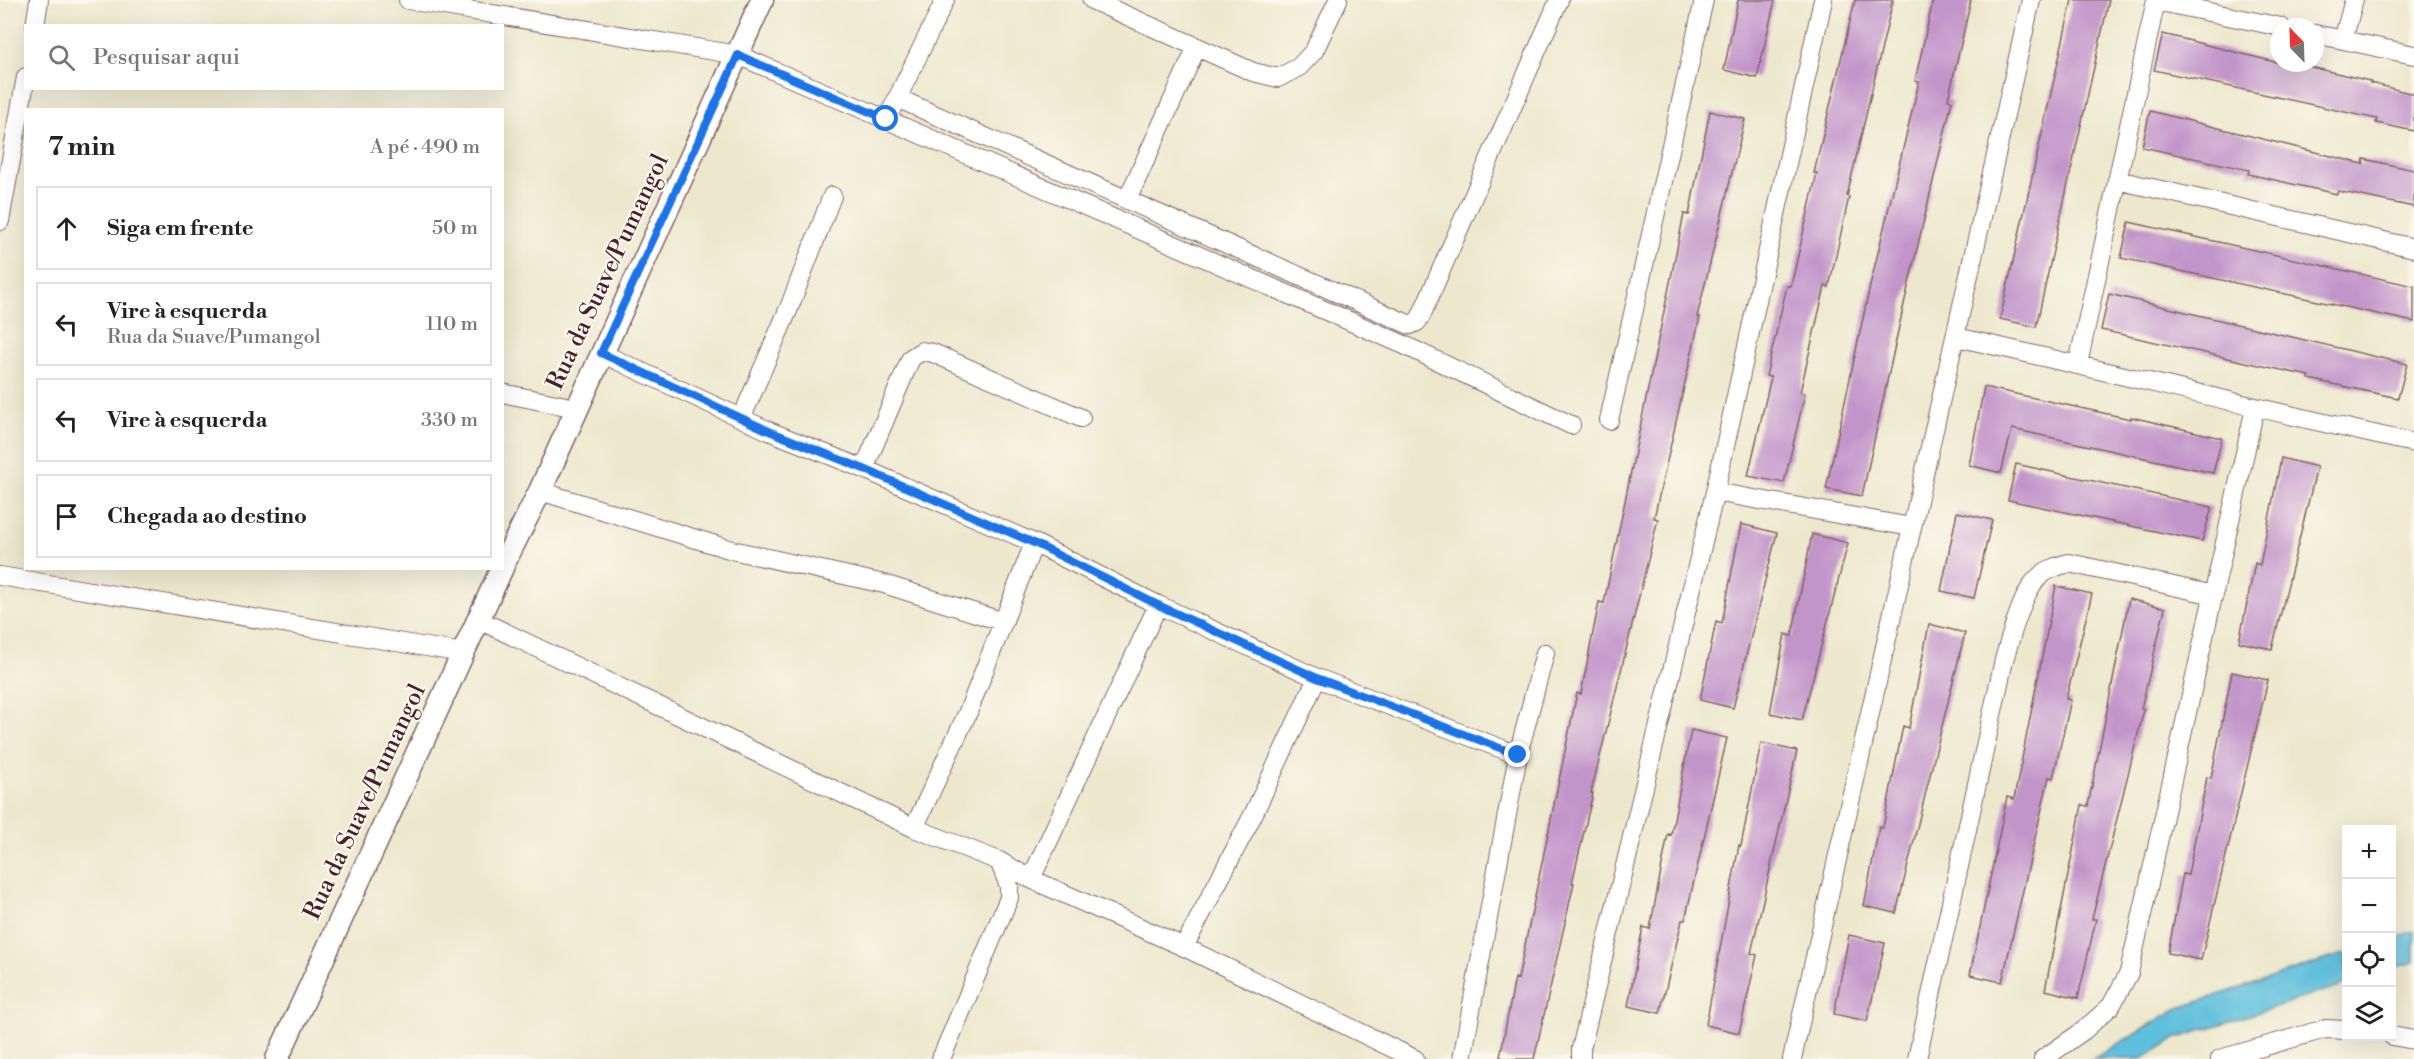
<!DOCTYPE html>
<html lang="pt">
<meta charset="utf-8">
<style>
body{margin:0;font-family:"Libre Bodoni",serif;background:#f2f2f2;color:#222}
.controls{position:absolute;right:18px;bottom:18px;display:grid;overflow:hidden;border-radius:0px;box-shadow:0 6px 24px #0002}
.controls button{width:54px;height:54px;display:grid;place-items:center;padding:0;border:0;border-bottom:2px solid #e0e0e0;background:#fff;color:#222;font:30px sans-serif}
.compass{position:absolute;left:2270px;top:18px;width:54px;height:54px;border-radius:50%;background:#fff;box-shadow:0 6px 24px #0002;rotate:337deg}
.stop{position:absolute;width:18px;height:18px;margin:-14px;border:4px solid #1a73e8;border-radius:50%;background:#fff}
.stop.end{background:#1a73e8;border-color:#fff;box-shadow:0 2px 6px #0008}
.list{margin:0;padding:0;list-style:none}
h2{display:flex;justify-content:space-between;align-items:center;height:78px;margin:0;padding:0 24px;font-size:26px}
h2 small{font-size:20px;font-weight:400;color:#767676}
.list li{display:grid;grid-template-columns:39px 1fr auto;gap:18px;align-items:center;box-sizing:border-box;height:84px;margin:0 12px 12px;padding:0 12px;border:2px solid #e0e0e0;border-radius:0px}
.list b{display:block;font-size:22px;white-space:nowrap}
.list p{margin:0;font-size:20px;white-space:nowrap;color:#767676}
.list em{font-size:20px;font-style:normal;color:#767676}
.icon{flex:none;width:33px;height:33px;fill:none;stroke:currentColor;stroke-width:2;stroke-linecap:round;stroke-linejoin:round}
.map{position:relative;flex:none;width:2414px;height:1059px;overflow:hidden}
.search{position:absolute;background:#fff;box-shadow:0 6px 24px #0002;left:24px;top:24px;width:480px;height:66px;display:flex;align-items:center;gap:15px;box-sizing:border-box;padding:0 21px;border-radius:0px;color:#767676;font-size:22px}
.panel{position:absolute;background:#fff;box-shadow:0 6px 24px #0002;left:24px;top:108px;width:480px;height:462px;border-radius:0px}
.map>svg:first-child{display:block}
</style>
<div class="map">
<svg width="2414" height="1059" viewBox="0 0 2414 1059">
<rect width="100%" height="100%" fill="#fbf7ec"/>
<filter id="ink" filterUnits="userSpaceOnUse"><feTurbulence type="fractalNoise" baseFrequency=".0167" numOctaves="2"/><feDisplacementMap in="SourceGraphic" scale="12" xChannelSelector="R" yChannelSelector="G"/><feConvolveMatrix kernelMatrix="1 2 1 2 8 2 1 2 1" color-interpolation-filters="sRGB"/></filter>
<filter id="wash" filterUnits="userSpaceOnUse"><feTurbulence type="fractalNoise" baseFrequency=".008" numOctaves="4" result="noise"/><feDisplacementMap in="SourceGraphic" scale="24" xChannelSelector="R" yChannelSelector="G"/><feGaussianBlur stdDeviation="1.35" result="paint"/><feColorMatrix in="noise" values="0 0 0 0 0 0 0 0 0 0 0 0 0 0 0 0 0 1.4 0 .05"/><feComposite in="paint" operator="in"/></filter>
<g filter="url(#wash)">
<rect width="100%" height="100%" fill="#ede8cd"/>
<path fill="#5fbfdd" stroke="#546f84" stroke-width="1.5" d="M2414 931V962L2392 969V938Z
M2346 953V984L2175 1039 2142 1059H2093L2176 1009Z"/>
<g id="blocks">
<path fill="#c295ca" d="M1738 0H1775L1757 78 1724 70Z
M1855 0H1893L1847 196 1849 197 1829 287 1825 286 1800 392 1805 394 1784 483 1748 476 1771 377 1766 376 1787 286H1791L1817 173H1814Z
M1933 0H1971L1948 100 1952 101 1904 304 1862 496 1826 489 1870 286 1919 82 1915 81Z
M2072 0H2109L2036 327 2000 319Z
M2163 34 2279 63H2294L2370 81V83L2414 94V131L2376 123 2377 119 2154 70Z
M1710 111 1745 119 1697 317H1700L1654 518 1658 519 1591 793H1593L1572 883H1574L1534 1059H1508L1500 1057 1515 978 1518 979 1577 693 1581 694 1599 602 1604 603 1684 214 1689 215Z
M2150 111 2363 164 2364 159 2414 170V207L2338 191 2337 194 2248 174 2249 170 2142 147Z
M2129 222 2414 286V322L2121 258Z
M2109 294 2407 364 2398 398 2309 379V376L2101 330Z
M1984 387 2131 419V417L2222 438 2213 473 2012 429 2001 473 1969 465Z
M2281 458 2317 467 2272 649 2239 642 2255 563 2260 565Z
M2016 464 2212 507 2202 541 2008 500Z
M1957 512 1992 520 1974 598 1941 591Z
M1741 524 1777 533 1733 708 1700 700 1716 621 1722 623Z
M1812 534 1848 543 1802 720 1770 713 1785 634 1792 636Z
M2056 586 2092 594 2066 699 2071 700 2053 778 2049 777 2002 982 1970 975 2007 797 2014 799Z
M2129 599 2165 608 2141 709 2144 710 2092 919H2096L2078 998 2045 990 2082 805 2088 806Z
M1929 624 1965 633 1896 913 1864 906 1879 827 1883 828 1903 726 1909 728Z
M2232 672 2268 680 2201 960 2168 953 2183 874 2188 875 2207 777 2211 778Z
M1691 730 1727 738 1685 920H1682L1660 1013 1628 1006 1643 927 1650 929 1668 834 1671 835Z
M1761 743 1797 751 1751 953 1757 955 1739 1033 1706 1025 1739 845 1741 846Z
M1849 935 1885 943 1867 1021 1834 1014Z"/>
</g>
</g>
<g filter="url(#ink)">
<use href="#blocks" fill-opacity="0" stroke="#836564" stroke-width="1.5"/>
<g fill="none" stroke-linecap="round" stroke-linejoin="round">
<g stroke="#836564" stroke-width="20">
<path id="minor" d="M408 0 738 55 1402 344 1571 425
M1092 0 1253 72 1278 78 1299 67 1314 51 1338 0
M2156 1 2281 27
M35 26 39 0
M2315 34 2414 55
M2343 40 2354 0
M897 98 1410 325 1417 322 1421 316 1559 0
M893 107 945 0
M2117 180 2414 248
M1127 200 1197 47
M0 221 26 77
M1956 337C2109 371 2261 410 2414 443
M601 353 769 431 864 469 1034 543 1158 605 1317 678 1518 755
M2078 364 2156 0
M502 393 576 408
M742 417 789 308 832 196
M1609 420 1704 0
M864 469 911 358 922 351 933 353 1081 418
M540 491 732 550 884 584 1004 622
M1715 492 1911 527
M0 576 463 653
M477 619 914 828 999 861 1031 879 1184 947 1415 1059
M914 828 968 712 1034 543
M1031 879 1158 605
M1184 947 1253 815 1317 678
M2392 1036 2414 1040
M941 1059 1009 898V886L999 861
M1462 1059 1518 755 1545 653
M1581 1059V1049L1715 492 1823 0
M1792 1059 2031 0
M1917 1059 2004 660C2010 639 2023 590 2039 577 2047 569 2058 566 2069 563L2214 595
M2043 1059 2083 1031 2111 1006 2129 973 2255 408
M2220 1059 2325 1029 2346 1030"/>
</g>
<g stroke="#836564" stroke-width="25">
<path id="tertiary" d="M502 567 540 491 762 0
M277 1059 502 568"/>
</g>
<use href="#minor" stroke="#fff" stroke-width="18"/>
<use href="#tertiary" stroke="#fff" stroke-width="22"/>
</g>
</g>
<g fill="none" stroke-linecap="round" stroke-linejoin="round" filter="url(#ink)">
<path stroke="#1a73e8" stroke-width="8" d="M886 119 738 55 601 353 769 431 864 469 1034 543 1158 605 1317 678 1518 755"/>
</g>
<g text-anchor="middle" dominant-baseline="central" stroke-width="4.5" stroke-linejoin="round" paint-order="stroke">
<g font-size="24" fill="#4a1f2b" stroke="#fbf7ec">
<text transform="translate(608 272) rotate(-65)">Rua da Suave/Pumangol</text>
<text transform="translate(365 802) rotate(-65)">Rua da Suave/Pumangol</text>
</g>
</g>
</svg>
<div class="controls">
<button>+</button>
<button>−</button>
<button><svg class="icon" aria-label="locate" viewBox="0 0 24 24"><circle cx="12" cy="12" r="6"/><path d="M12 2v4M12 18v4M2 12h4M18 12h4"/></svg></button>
<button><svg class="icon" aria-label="layers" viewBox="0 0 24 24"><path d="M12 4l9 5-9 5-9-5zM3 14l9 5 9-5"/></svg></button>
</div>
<svg class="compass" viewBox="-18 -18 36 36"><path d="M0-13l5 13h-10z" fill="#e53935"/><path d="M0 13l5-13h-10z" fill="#767676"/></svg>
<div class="stop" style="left:886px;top:119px"></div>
<div class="stop end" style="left:1518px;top:755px"></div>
<div class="search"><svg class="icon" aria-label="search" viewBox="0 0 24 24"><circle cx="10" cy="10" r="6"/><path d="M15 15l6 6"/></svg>Pesquisar aqui</div>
<section class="panel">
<h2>7 min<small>A pé · 490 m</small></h2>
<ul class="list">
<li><svg class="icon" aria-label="ahead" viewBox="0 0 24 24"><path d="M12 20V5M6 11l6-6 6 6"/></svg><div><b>Siga em frente</b></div><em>50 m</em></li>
<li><svg class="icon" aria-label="left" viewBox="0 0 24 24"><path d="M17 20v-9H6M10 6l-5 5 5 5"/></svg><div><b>Vire à esquerda</b><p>Rua da Suave/Pumangol</p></div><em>110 m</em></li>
<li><svg class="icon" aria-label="left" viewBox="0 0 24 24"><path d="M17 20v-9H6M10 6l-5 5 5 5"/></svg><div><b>Vire à esquerda</b></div><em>330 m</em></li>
<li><svg class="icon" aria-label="arrive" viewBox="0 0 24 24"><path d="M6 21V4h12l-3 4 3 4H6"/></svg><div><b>Chegada ao destino</b></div></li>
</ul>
</section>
</div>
